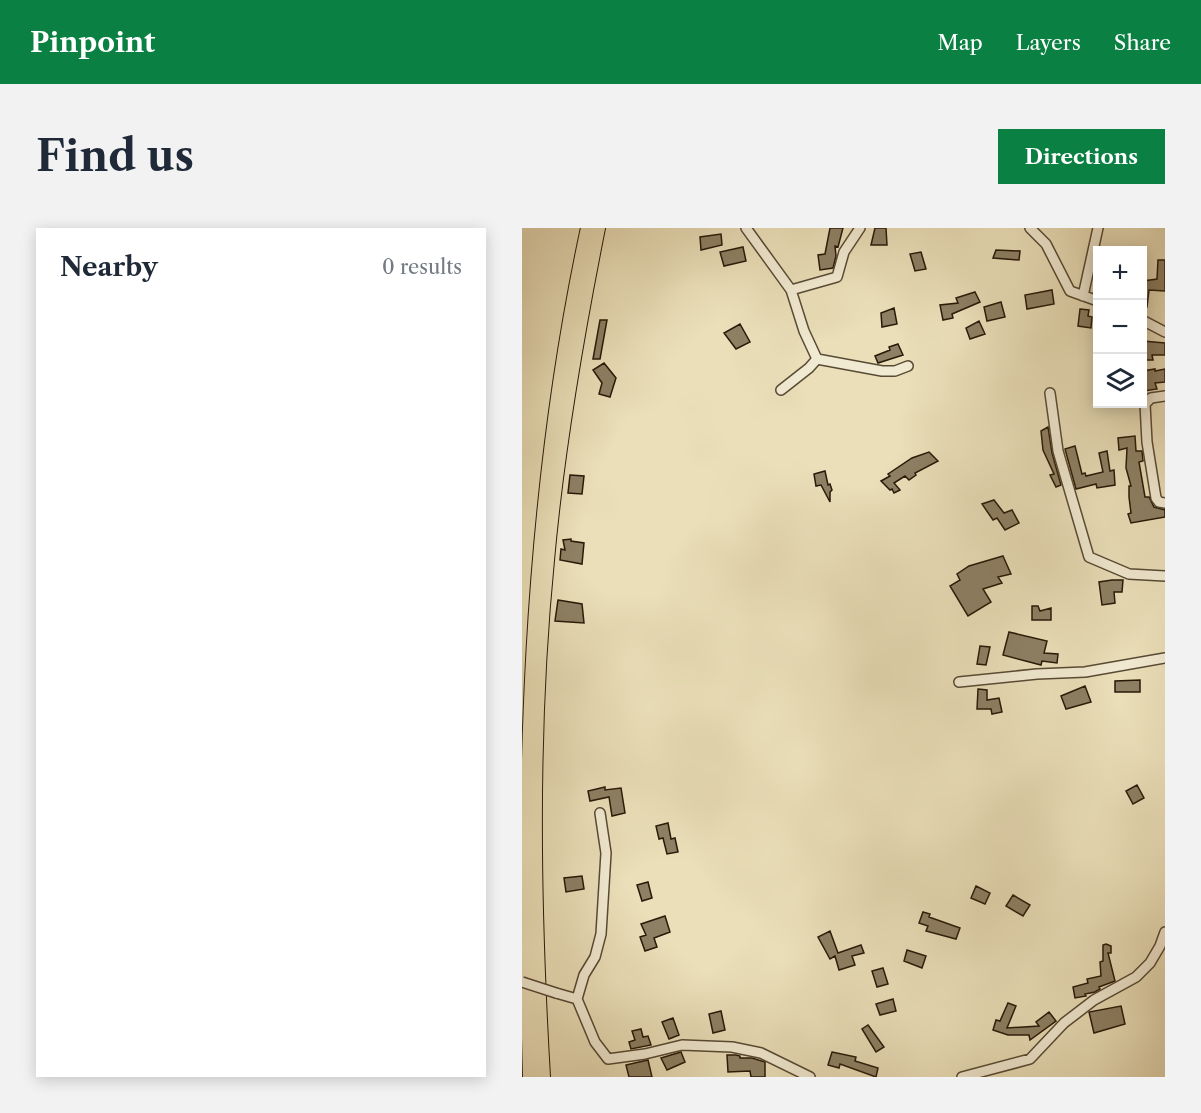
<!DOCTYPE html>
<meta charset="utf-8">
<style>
body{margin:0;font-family:"Libre Caslon Text",serif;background:#f2f2f3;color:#1f2937}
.controls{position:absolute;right:18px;top:18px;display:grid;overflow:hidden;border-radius:0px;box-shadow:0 3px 15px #0003}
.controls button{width:54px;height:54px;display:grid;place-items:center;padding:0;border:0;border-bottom:2px solid #e0e1e3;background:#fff;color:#1f2937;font:30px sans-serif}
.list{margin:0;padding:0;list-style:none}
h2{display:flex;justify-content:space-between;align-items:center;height:78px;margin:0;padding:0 24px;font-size:26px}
h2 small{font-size:20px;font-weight:400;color:#747a83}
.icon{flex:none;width:33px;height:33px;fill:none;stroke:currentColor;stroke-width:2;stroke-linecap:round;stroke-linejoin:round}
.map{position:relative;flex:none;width:643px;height:849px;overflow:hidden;border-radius:0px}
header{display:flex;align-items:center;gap:36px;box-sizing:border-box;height:84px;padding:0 30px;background:#0b8043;color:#fff}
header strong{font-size:28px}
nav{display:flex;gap:33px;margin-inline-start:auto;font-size:21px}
.intro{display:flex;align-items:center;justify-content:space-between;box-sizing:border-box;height:144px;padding:0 36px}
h1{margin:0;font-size:42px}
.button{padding:15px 27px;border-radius:0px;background:#0b8043;color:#fff;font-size:21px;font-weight:700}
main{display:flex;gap:36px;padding:0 36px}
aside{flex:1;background:#fff;border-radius:0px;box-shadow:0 3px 15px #0003}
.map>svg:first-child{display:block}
</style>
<header>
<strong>Pinpoint</strong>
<nav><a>Map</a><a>Layers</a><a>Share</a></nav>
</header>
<div class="intro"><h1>Find us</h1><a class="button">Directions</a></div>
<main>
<aside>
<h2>Nearby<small>0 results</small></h2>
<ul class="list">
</ul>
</aside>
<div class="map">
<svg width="643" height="849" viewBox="0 0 643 849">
<rect width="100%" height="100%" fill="#eadfb9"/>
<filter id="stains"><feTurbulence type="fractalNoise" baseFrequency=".00333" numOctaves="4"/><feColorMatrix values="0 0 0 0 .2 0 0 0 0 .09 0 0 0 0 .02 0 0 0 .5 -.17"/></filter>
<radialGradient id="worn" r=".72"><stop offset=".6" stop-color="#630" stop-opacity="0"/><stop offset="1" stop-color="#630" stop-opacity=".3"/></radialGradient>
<path fill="#8d8064" stroke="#281908" stroke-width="1.5" d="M308 0H321L316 19 313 18 314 28 311 40 298 42 296 27 303 26Z
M353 0H364L365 17H349Z
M199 6 200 17 179 22 178 9Z
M221 19 224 33 202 38 198 24Z
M474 22 498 23 497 32 471 30Z
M399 24 404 41 393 43 388 26Z
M636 32H643V63L627 62 625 79H621V53L635 51Z
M530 62 532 76 505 81 503 67Z
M453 64 458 74 430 86 431 90 421 92 418 77 436 75 434 70Z
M479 74 483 89 465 93 462 79Z
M372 80 375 96 360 99 359 85Z
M558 81 567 82 566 88 570 89 569 100 556 98Z
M78 92H85L78 131H71Z
M457 93 463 106 448 111 444 100Z
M218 96 228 114 214 121 202 105Z
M621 113 643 115V127H630L631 132H621Z
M376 116 381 127 356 135 353 128 368 122 367 119Z
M82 135 94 150 88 169 77 166 80 155 71 142Z
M633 141V143L643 141V154L633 155 635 161 622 163 621 143Z
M526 199 530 225 539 257 534 259 528 247 532 246 521 222 519 203Z
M613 208 614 223H620L621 233 617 234 623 269H627L632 279 643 282V289L609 295 606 286 609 285 607 269V258H609L604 240 605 220 597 222 596 210Z
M553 218 560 246 563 245 564 248 581 244 577 225 585 223 588 243 592 242 593 257 575 260 574 256 554 261 543 221Z
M407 224 416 233 393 245 394 247 387 252 383 248 372 255 378 262 372 265 370 261 368 262 359 253 368 248 366 246 390 230Z
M303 243 306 257 308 256 310 262 308 264V274L299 257 294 258 292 246Z
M48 247 62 248 60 266 46 265Z
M472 272 482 285 490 282 497 295 483 302 475 290 471 292 460 276Z
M49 311V313L62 315 60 336 38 332 39 321 43 322 41 312Z
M481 328 489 346 476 349 480 355 461 361 469 374 446 388 428 358 438 352 435 346 447 338Z
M590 352H601L600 364H592L593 375 580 377 577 354Z
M36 372 60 376 62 395 33 393Z
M510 378H516L518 383 529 380V392H510Z
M487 404 525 413 522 425 536 426 535 435 520 433 519 437 481 427Z
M458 418 468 419 464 437 455 436Z
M618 452V464H593V453Z
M563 458 569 474 544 481 539 468Z
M456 461 465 462V472L477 470 480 484 470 486 469 481H455Z
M615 557 622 570 611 576 604 563Z
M83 559V562L99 560 103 585 90 588 87 569 68 573 66 563Z
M146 595 149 611 153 610 156 624 145 626 141 610 137 611 134 598Z
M60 648 62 661 44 664 42 650Z
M126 654 130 670 120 673 115 657Z
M454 658 468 665 463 676 449 670Z
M491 667 508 677 501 688 484 678Z
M401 684 408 686 407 689 438 700 434 711 404 703 406 698 397 695Z
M143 688 148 704 132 710 135 719 123 723 118 709 124 707 119 696Z
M308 703 316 725 339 717 342 725 330 728 333 737 317 742 313 728 308 731 296 709Z
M584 716 589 718V725H586L593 753 577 759 578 761 573 764 563 766 564 768 553 770 551 759 566 755 565 751 579 748 578 734 581 733V717Z
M385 722 404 728 400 740 382 733Z
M361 740 366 756 355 759 350 743Z
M371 771 374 783 358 787 354 776Z
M486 775 494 778 485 800 517 798 514 794 527 784 534 793 508 812 507 807H486L471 802 474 792 478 793Z
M599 778 603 796 572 805 567 784Z
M199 783 203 802 191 805 187 786Z
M151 790 157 807 147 811 140 794Z
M346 797 362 819 354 824 340 801Z
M119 801 121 809 126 808 129 817 109 821 107 814 113 812 110 803Z
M159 824 163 834 145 842 139 830Z
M310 824 334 829 333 833 356 840 354 849 318 836 317 840 306 837Z
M205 827H214L218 828V830H230L243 834V849H229L228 843 206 844Z
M126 832 130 849H107L104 837Z"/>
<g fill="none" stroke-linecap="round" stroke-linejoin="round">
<g stroke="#584a34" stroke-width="12">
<path id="minor" d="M224 0 269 62 315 49 322 24 338 0
M508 0 524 16 548 63 576 73
M269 62 282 103 295 131 360 143H373L386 138
M561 68 576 0
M620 92 643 104
M259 162 287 140 295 131
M528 165 536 223 567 329 607 346 643 348
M643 168 629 170 623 176 625 214 634 270 637 274 643 275
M437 454 515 446 563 444 643 430
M34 765 55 771 73 814 86 831 123 826 160 817 210 819 239 825 288 849
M55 771 62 747 73 729 79 706 84 625 78 585
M440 849 508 831 542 795 572 772 614 749 628 735 638 718 643 704"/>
</g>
<g stroke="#281908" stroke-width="16">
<path id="highway" d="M8 849C0 566 6 278 66 0
M21 849C11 677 8 504 25 332 35 220 54 110 76 0"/>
</g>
<use href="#minor" stroke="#f1ead2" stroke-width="9"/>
<use href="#highway" stroke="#eadfb9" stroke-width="14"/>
<g stroke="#584a34" stroke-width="12" stroke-linecap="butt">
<path id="minor-bridge" d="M0 754 34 765"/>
</g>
<use href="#minor-bridge" stroke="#f1ead2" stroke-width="9"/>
</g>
<rect width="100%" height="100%" filter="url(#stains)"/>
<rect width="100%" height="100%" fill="url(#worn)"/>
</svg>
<div class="controls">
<button>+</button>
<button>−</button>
<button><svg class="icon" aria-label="layers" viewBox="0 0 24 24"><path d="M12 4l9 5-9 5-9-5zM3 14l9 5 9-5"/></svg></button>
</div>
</div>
</main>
